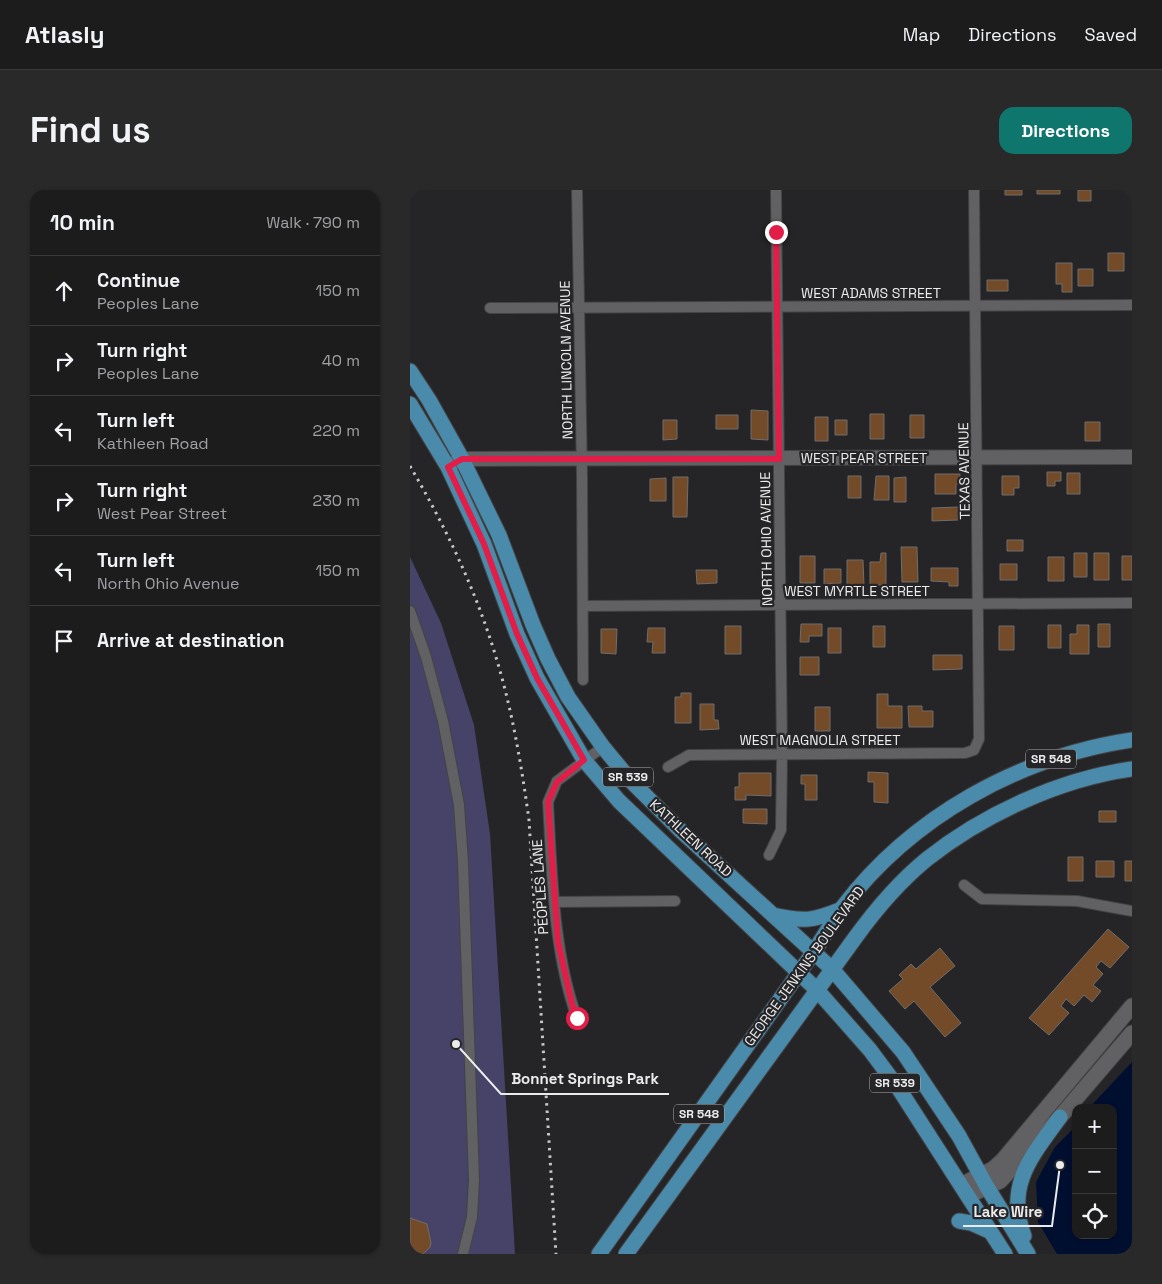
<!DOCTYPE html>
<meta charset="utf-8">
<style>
body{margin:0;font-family:"Space Grotesk",sans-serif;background:#29292a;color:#f1f3f6}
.controls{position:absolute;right:15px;bottom:15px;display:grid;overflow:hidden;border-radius:10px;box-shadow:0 1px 4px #0004}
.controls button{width:45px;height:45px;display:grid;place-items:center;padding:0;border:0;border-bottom:1px solid #3a3a3b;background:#1c1c1d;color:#f1f3f6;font:25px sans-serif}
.stop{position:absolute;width:15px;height:15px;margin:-11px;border:4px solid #e11d48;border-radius:50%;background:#fff}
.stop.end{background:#e11d48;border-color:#fff;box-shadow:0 1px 5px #0008}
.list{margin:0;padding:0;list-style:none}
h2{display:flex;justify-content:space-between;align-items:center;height:65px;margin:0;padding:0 20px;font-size:21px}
h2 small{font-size:16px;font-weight:400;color:#a0a1a4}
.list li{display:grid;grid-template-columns:32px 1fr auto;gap:15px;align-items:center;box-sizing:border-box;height:70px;padding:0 20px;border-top:1px solid #3a3a3b}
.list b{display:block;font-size:19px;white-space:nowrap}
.list p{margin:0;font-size:16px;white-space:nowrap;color:#a0a1a4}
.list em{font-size:16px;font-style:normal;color:#a0a1a4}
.icon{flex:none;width:28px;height:28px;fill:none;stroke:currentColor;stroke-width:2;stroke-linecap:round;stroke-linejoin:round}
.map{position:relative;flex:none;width:722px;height:1064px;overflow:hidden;border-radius:15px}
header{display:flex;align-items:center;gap:30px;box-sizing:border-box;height:70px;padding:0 25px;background:#1c1c1d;border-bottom:1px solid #3a3a3b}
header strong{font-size:24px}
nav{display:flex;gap:28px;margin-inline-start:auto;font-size:18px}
.intro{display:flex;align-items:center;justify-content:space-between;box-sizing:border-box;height:120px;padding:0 30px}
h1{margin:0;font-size:35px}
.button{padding:12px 22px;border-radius:15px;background:#0f766e;color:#fff;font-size:18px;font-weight:700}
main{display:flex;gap:30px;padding:0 30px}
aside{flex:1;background:#1c1c1d;border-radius:15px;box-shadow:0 1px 4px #0004}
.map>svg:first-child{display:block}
</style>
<header>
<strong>Atlasly</strong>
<nav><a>Map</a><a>Directions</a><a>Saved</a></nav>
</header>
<div class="intro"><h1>Find us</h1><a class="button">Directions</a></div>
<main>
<aside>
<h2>10 min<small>Walk · 790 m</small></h2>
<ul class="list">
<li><svg class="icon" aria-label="ahead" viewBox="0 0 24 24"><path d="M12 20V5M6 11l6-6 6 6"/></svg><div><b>Continue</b><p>Peoples Lane</p></div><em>150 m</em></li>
<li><svg class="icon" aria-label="right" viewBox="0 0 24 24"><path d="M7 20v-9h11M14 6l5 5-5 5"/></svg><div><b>Turn right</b><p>Peoples Lane</p></div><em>40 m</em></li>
<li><svg class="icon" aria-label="left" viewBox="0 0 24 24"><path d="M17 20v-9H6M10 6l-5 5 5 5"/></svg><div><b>Turn left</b><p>Kathleen Road</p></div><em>220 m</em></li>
<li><svg class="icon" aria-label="right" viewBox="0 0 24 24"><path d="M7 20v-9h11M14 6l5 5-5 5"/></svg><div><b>Turn right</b><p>West Pear Street</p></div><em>230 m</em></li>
<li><svg class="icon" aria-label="left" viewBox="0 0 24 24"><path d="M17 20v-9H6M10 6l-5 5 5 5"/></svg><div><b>Turn left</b><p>North Ohio Avenue</p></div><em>150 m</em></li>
<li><svg class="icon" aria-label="arrive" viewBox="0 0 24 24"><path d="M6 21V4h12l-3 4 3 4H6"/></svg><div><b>Arrive at destination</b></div></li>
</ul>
</aside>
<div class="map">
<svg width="722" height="1064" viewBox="0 0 722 1064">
<rect width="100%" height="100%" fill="#252527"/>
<path fill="#474368" d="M0 367 31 433 64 535 80 644 105 1064H0Z"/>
<path fill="#000e30" d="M722 872V1064H647L628 1032 626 992 645 957 666 936V1045H703V918H679Z"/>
<path fill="#734b29" stroke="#706d6b" d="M595 0H612V5H595Z
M627 0H650V4H627Z
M668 0H681V11H668Z
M698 63H714V81H698Z
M646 73H662V102H652V94H646Z
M668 79H683V96H668Z
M577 90H598V101H577Z
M341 220 358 221V250L341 249Z
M460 224H474V249H460Z
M306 225H328V239H306Z
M500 225H514V248H500Z
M405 227H418V251H405Z
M253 230H267V249L253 250Z
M425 230H437V245H425Z
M675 232H690V251H675Z
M637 282H651V291H645V296H637Z
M657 283H670V304H657Z
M525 284H550V294H546V304H525Z
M438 286H451V308H438Z
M466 286H479V310H464Z
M592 286H609V298H604V305H592Z
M263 287H278L277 327H263Z
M496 287V312H484V288Z
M256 288V311H240V289Z
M548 317V330L522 331V318Z
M597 350H613V361H597Z
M491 357H507L508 392H492Z
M471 363H476V395H460V372H470Z
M664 363H677V387H664Z
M684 363H699V390H684Z
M390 366H405V393H390Z
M712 366H722V390H712Z
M638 367H654V391H638Z
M437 370H453L454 396 437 397Z
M590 374H607V390H590Z
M521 378H548V396H539V392L521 391Z
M414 379H431V393L414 394Z
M286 380H307V393L287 394Z
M391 434H412V446H399V452H390Z
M688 434H700V457H688Z
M638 435H651V458H638Z
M667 435H679V464H660V444H667Z
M315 436H331V464H315Z
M463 436H475V457H463Z
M589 436H604V460H589Z
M238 438H255V463H242L243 452H237Z
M418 438H431V463H418Z
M191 439H207L206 464 191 463Z
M523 465H552V479L523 480Z
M390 467H409V485H390Z
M271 503H281V533H265V507H271Z
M467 504H478V516H492V538H467Z
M290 514H304V530H308L309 539 290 540Z
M498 516H512V521H523V537H499Z
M405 517H420V541H405Z
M458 582 478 583V613L464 612V592H458Z
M329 583H361V606L336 605V610H325V597H329Z
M391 585H407V610H395V594H391Z
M333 619H357V634L333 633Z
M689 621H706V632H689Z
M658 667H673V691H658Z
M686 671H704V687H686Z
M715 671H722V691H715Z
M698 739 719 757 700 778 691 771 686 777 693 784 683 795 691 801 682 812 674 805 664 816 656 809 651 816 659 823 639 845 619 828Z
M530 758 545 776 520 797 551 833 535 847 504 811 495 819 479 801 493 789 489 785 501 774 506 779Z
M0 1028 17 1034 21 1053 20 1057 13 1064H0Z"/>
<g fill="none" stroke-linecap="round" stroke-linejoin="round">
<g stroke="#434345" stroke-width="12">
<path id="minor" d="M167 0 172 286 173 490
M80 118 722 115
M173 416 722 413
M0 421 16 467 33 531 49 615 53 672 64 990 62 1027 53 1064
M258 577 279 565 555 563 564 560 569 549 564 0
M359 665 371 640 372 564 366 0
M554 695 572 709 667 711 722 721
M145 712 265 711
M167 828C143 762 142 682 138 612L147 591 193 557"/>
</g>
<g stroke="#434345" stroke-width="16">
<path id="tertiary" d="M44 273 52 269 722 267"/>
</g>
<g stroke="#434345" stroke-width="17">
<path id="secondary" d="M551 995 583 979 593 970 722 816
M558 1006 590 991 650 927 722 843"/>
</g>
<g stroke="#434345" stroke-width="17">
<path id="primary" d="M0 181 19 210 52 269 89 345 123 435 138 469 158 507 193 557 222 592 270 640 422 779 493 862 549 946 577 997 618 1064
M0 214 38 277 74 354 107 444 127 488 174 570 209 611 407 800 460 860 489 899 595 1064
M363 725C394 732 403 731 432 719
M549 1031 561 1033 581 1042
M614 1046C595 995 622 966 650 927
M189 1064 403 763C413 748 422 732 432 718 502 626 609 567 722 550
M216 1064 445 748C466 719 490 691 517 669 574 624 650 589 722 579"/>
</g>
<use href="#minor" stroke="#616164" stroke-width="10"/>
<use href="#tertiary" stroke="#616164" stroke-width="14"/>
<use href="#secondary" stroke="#616164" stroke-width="15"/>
<use href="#primary" stroke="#4a8aab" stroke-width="15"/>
<path stroke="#c7c7c8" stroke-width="3" stroke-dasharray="2.5 5" stroke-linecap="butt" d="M0 276C38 341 70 409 90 481 104 530 112 580 119 630L146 1064"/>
</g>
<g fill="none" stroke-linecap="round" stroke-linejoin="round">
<path stroke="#e11d48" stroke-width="6" d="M167 828 162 814 148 752 138 612 147 592 174 570 127 488 107 444 74 354 38 277 52 269H369L366 42"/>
</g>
<g text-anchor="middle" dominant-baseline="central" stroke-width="4.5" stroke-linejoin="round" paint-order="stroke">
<g fill="#252527" stroke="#b0b0b1" stroke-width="1">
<rect x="616" y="559.5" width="50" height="19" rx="4"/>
<rect x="193" y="577.5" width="50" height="19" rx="4"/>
<rect x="460" y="883.5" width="50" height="19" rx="4"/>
<rect x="264" y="914.5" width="50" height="19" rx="4"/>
</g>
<g font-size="12" font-weight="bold" fill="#ebebec">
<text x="641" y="569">SR 548</text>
<text x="218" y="587">SR 539</text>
<text x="485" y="893">SR 539</text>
<text x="289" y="924">SR 548</text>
</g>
<g font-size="14" fill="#ebebec" stroke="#252527">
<text x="461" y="103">WEST ADAMS STREET</text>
<text transform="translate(156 170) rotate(-91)">NORTH LINCOLN AVENUE</text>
<text x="454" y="268">WEST PEAR STREET</text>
<text transform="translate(554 281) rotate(-91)">TEXAS AVENUE</text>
<text transform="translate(356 349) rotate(-91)">NORTH OHIO AVENUE</text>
<text x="447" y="401">WEST MYRTLE STREET</text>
<text x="410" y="550">WEST MAGNOLIA STREET</text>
<text transform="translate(281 648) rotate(43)">KATHLEEN ROAD</text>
<text transform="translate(130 697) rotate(-94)">PEOPLES LANE</text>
<text transform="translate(394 776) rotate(-54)">GEORGE JENKINS BOULEVARD</text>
</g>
</g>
<path fill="none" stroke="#ebebec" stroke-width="2" d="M46 854L91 904H259M650 975L642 1036H553"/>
<g fill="#ebebec" stroke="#252527" stroke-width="2">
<circle cx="46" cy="854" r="5"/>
<circle cx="650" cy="975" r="5"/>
</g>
<g font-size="15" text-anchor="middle" font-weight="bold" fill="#ebebec" stroke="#252527" stroke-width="4.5" stroke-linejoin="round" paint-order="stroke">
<text x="175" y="894">Bonnet Springs Park</text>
<text x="598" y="1027">Lake Wire</text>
</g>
</svg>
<div class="controls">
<button>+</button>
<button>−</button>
<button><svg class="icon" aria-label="locate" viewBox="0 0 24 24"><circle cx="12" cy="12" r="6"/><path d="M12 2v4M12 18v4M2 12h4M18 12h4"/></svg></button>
</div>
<div class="stop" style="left:167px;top:828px"></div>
<div class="stop end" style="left:366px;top:42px"></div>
</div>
</main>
